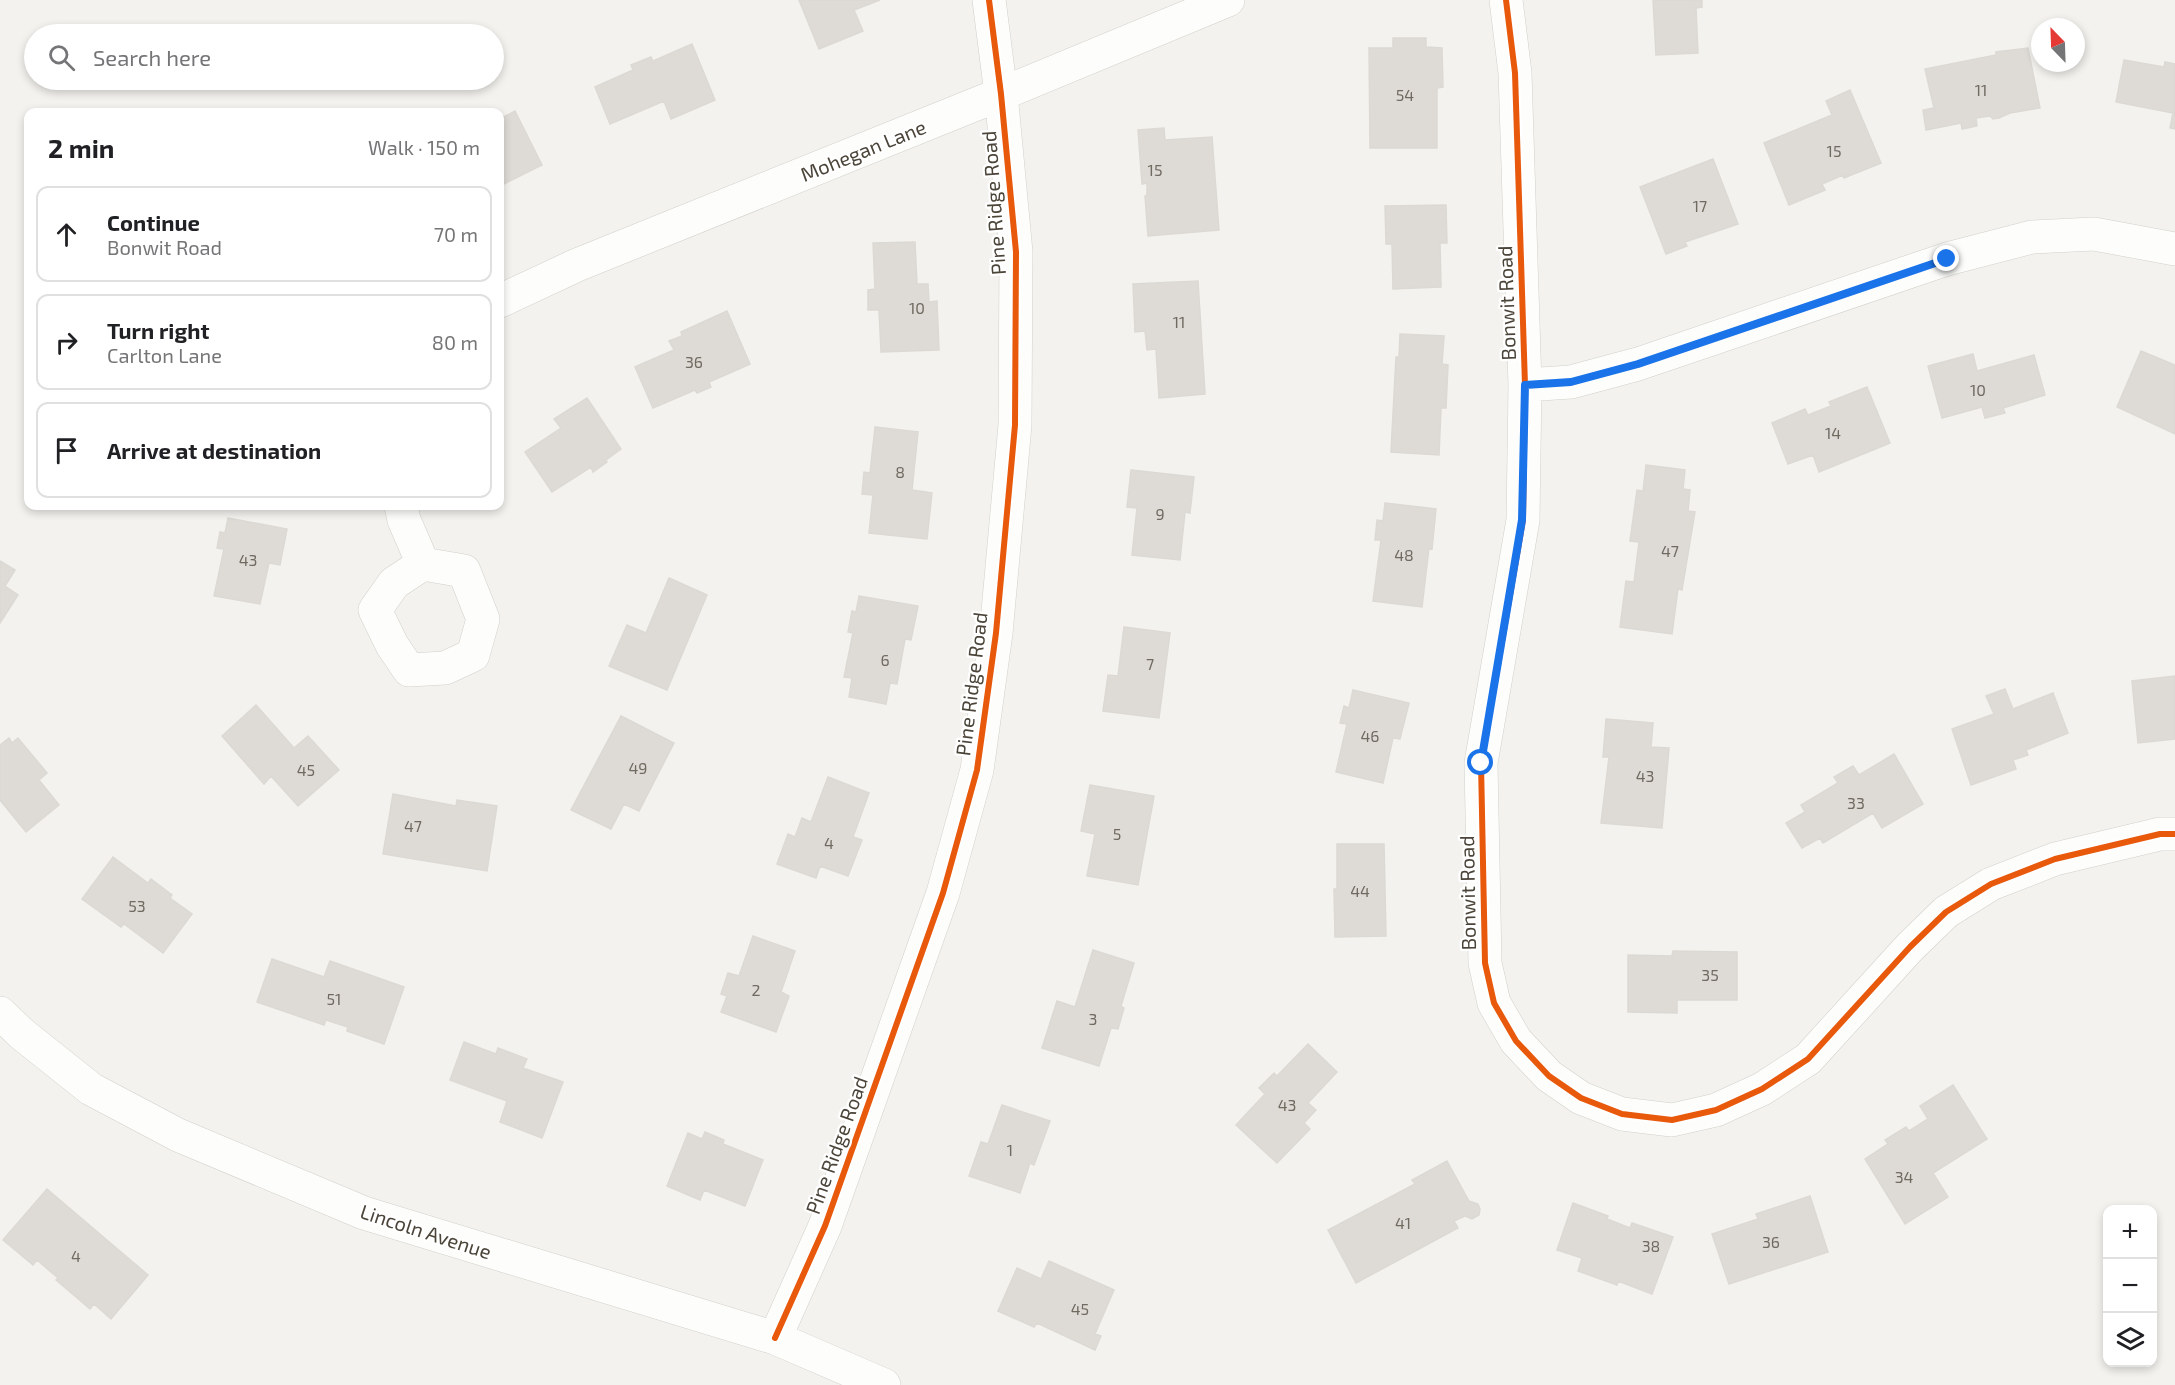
<!DOCTYPE html>
<meta charset="utf-8">
<style>
body{margin:0;font-family:"Exo 2",sans-serif;background:#f2f2f2;color:#202124}
.controls{position:absolute;right:18px;bottom:18px;display:grid;overflow:hidden;border-radius:12px;box-shadow:0 3px 9px #0003}
.controls button{width:54px;height:54px;display:grid;place-items:center;padding:0;border:0;border-bottom:2px solid #e0e0e0;background:#fff;color:#202124;font:30px sans-serif}
.compass{position:absolute;left:2031px;top:18px;width:54px;height:54px;border-radius:50%;background:#fff;box-shadow:0 3px 9px #0003;rotate:337deg}
.stop{position:absolute;width:18px;height:18px;margin:-14px;border:4px solid #1a73e8;border-radius:50%;background:#fff}
.stop.end{background:#1a73e8;border-color:#fff;box-shadow:0 2px 6px #0008}
.list{margin:0;padding:0;list-style:none}
h2{display:flex;justify-content:space-between;align-items:center;height:78px;margin:0;padding:0 24px;font-size:26px}
h2 small{font-size:20px;font-weight:400;color:#757577}
.list li{display:grid;grid-template-columns:39px 1fr auto;gap:18px;align-items:center;box-sizing:border-box;height:96px;margin:0 12px 12px;padding:0 12px;border:2px solid #e0e0e0;border-radius:12px}
.list b{display:block;font-size:22px;white-space:nowrap}
.list p{margin:0;font-size:20px;white-space:nowrap;color:#757577}
.list em{font-size:20px;font-style:normal;color:#757577}
.icon{flex:none;width:33px;height:33px;fill:none;stroke:currentColor;stroke-width:2;stroke-linecap:round;stroke-linejoin:round}
.map{position:relative;flex:none;width:2175px;height:1385px;overflow:hidden}
.search{position:absolute;background:#fff;box-shadow:0 3px 9px #0003;left:24px;top:24px;width:480px;height:66px;display:flex;align-items:center;gap:15px;box-sizing:border-box;padding:0 21px;border-radius:33px;color:#757577;font-size:22px}
.panel{position:absolute;background:#fff;box-shadow:0 3px 9px #0003;left:24px;top:108px;width:480px;height:402px;border-radius:12px}
.map>svg:first-child{display:block}
</style>
<div class="map">
<svg width="2175" height="1385" viewBox="0 0 2175 1385">
<rect width="100%" height="100%" fill="#f4f2ee"/>
<path fill="#dedbd6" stroke="#dcd9d4" stroke-width="1.5" d="M799 0H880L854 10 863 31 819 49Z
M1653 0H1702V7L1696 8 1698 53 1656 55Z
M1393 38H1426V47L1442 48 1443 87 1437 88V148H1370L1369 48H1393Z
M692 44 715 100 671 119 664 101 610 124 595 87 633 70 631 65 651 57 653 61Z
M2028 48 2040 108 2010 113 1999 118 1993 119 1990 116 1976 118 1977 126 1962 129 1961 123 1926 130 1923 110 1934 108 1925 69 1996 55V52Z
M2124 60 2164 67 2165 62 2175 64V129L2170 128 2173 113 2116 102Z
M1850 90 1881 163 1844 178 1843 175 1822 184 1825 190 1789 205 1764 143 1832 115 1826 101Z
M515 111 542 165 500 186V119Z
M1164 128 1165 140 1212 137 1219 230 1148 236 1145 196 1147 195V183L1142 184 1138 130Z
M1713 159 1738 224 1685 242 1687 246 1666 254 1640 187Z
M1446 205 1447 243H1440L1441 287 1393 289 1392 244H1386L1385 206Z
M915 242 917 284H928L929 302 937 301 939 350 881 352 879 310H868V290L875 289 873 243Z
M1198 281 1205 394 1159 398 1156 349 1147 350 1145 331 1135 332 1133 284Z
M727 311 750 364 709 382 711 387 697 393 695 390 653 408 635 367 674 350 669 341 682 336 681 332Z
M1400 334 1444 336 1442 364 1448 365 1446 408H1441L1439 455 1391 452 1396 357H1399Z
M2141 351 2175 365V434L2117 407Z
M1973 354 1977 371 2034 355 2045 395 2003 408 2005 413 1985 418 1982 407 1942 418 1928 366Z
M1867 387 1890 443 1819 472 1813 455 1788 464 1772 423 1805 409 1808 415 1831 406 1829 402Z
M587 398 621 449 606 460 607 462 593 472 591 467 552 492 525 452 561 428 554 419Z
M875 427 918 432 912 490 932 493 927 539 869 533 873 495 862 494 864 472 870 473Z
M1646 465 1685 470 1683 489 1690 490 1688 511 1695 512 1682 590 1678 589 1672 634 1620 627 1626 581 1634 582 1639 542 1630 541 1637 490 1643 491Z
M1131 470 1194 477 1190 513 1185 512 1180 560 1132 555 1137 508 1127 507Z
M1385 503 1436 509 1432 549 1429 548 1422 607 1373 601 1381 540H1375L1377 520 1383 521Z
M228 518 287 529 280 565 269 563 260 604 214 596 224 549 217 548 220 532 225 533Z
M0 561 15 570 5 586 18 595 0 623Z
M669 578 707 595 667 690 609 666 627 625 646 633Z
M859 596 918 606 911 640 905 639 897 684 890 683 886 704 849 697 852 678 844 677 853 633 848 632 852 611 856 612Z
M1124 627 1170 633 1159 718 1103 711 1108 675 1118 676Z
M2175 676V739L2138 743 2132 681Z
M2005 689 2013 709 2053 693 2068 733 2026 750 2028 755 2013 760 2016 769 1971 785 1952 729 1994 714 1986 696Z
M1353 690 1409 703 1400 739 1393 738 1383 783 1336 772 1347 724 1340 723 1344 706 1349 708Z
M256 705 294 748 308 736 339 770 298 806 271 776 264 784 222 736Z
M621 716 674 743 639 811 624 804 611 829 571 810Z
M1606 719 1653 723 1651 747 1669 748 1662 828 1601 823 1609 757H1603Z
M9 738 12 743 18 738 47 773 39 780 59 805 26 832 0 800V745Z
M1894 754 1923 804 1882 828 1873 813 1823 843 1820 838 1802 848 1786 823 1805 812 1801 805 1838 783 1834 777 1853 766 1859 775Z
M828 777 869 793 853 837 862 840 848 876 820 866 816 878 777 864 788 834 795 837 802 818 811 822Z
M1090 785 1154 796 1138 885 1087 876 1095 834 1081 831Z
M393 794 456 806 457 800 497 806 487 871 383 854Z
M1337 844H1384L1386 936 1335 937 1334 889H1337Z
M113 857 148 883 151 879 172 895 170 898 192 914 163 953 124 924 121 927 82 899Z
M753 936 795 951 781 992 789 996 776 1032 721 1012 727 996 721 994 728 973 739 976Z
M1093 950 1134 963 1121 1006 1124 1008 1118 1029 1111 1028 1099 1066 1042 1048 1057 1001 1075 1007Z
M1673 951 1737 952V1000H1677V1013L1628 1012V955L1672 956Z
M272 959 324 977 330 961 404 987 384 1044 347 1031 348 1027 326 1020 324 1025 257 1002Z
M464 1042 496 1054 498 1048 527 1059 523 1068 563 1082 542 1138 500 1122 507 1101 450 1080Z
M1308 1044 1337 1072 1308 1103 1316 1110 1304 1123 1310 1129 1277 1163 1236 1125 1265 1094 1259 1088 1274 1073 1277 1076Z
M1953 1085 1987 1139 1933 1173 1948 1197 1905 1224 1865 1159 1888 1144 1885 1140 1906 1127 1909 1131 1928 1119 1920 1106Z
M1002 1105 1050 1121 1034 1165 1030 1163 1020 1193 969 1176 981 1142 988 1144Z
M705 1132 724 1140 723 1144 763 1160 745 1206 704 1190 700 1200 667 1186 688 1133 702 1139Z
M1447 1161 1469 1201 1478 1204 1480 1209 1479 1215 1472 1219 1465 1216 1454 1221 1458 1228 1356 1283 1328 1230 1415 1184 1412 1180Z
M47 1189 148 1275 111 1319 94 1304 90 1309 56 1280 58 1278 37 1260 33 1265 3 1240Z
M1810 1196 1828 1252 1729 1284 1712 1234 1758 1219 1756 1214Z
M1573 1203 1608 1216 1607 1219 1630 1228 1632 1223 1673 1237 1652 1294 1618 1281 1617 1285 1578 1271 1582 1258 1557 1250Z
M1049 1261 1114 1290 1095 1334 1101 1336 1095 1350 1037 1323 1034 1327 998 1311 1017 1268 1041 1279Z"/>
<g fill="none" stroke-linecap="round" stroke-linejoin="round">
<g stroke="#d2d0cb" stroke-width="34">
<path id="minor" d="M1506 0 1515 73 1525 385 1523 520 1481 763 1485 963 1494 1003 1516 1041 1549 1076 1581 1098 1622 1114 1672 1120 1716 1110 1762 1089 1808 1059 1910 947 1946 912 1991 884 2055 859 2160 834H2175
M500 301 577 265 1001 94 1228 0
M1525 385 1571 382 1638 364 1947 259 2032 237 2094 234 2175 249
M401 506 404 520 423 564
M423 564 464 571 483 619 473 655 445 668 409 670 392 645 375 610 394 583Z
M0 1013 22 1034 91 1089 178 1135 364 1213 775 1338 884 1385
M775 1338 825 1226 943 893 977 770 996 633 1015 425 1016 252 1001 94 989 0"/>
</g>
<use href="#minor" stroke="#fdfdfc" stroke-width="33"/>
<g stroke="#fff" stroke-width="10">
<path id="cycleway" d="M1506 0 1515 73 1525 385 1523 520 1481 763 1485 963 1494 1003 1516 1041 1549 1076 1581 1098 1622 1114 1672 1120 1716 1110 1762 1089 1808 1059 1910 947 1946 912 1991 884 2055 859 2160 834H2175
M775 1338 825 1226 943 893 977 770 996 633 1015 425 1016 252 1001 94 989 0"/>
</g>
<use href="#cycleway" stroke="#e8590c" stroke-width="6"/>
</g>
<g fill="none" stroke-linecap="round" stroke-linejoin="round">
<path stroke="#1a73e8" stroke-width="8" d="M1481 763 1522 520 1525 385 1571 382 1638 364 1947 259"/>
</g>
<g text-anchor="middle" dominant-baseline="central" stroke-width="4.5" stroke-linejoin="round" paint-order="stroke">
<g font-size="16" fill="#706a61">
<text x="1981" y="89">11</text>
<text x="1405" y="94">54</text>
<text x="1834" y="150">15</text>
<text x="1155" y="169">15</text>
<text x="1700" y="205">17</text>
<text x="917" y="307">10</text>
<text x="1179" y="321">11</text>
<text x="694" y="361">36</text>
<text x="1978" y="389">10</text>
<text x="1833" y="432">14</text>
<text x="900" y="471">8</text>
<text x="1160" y="513">9</text>
<text x="1670" y="550">47</text>
<text x="1404" y="554">48</text>
<text x="248" y="559">43</text>
<text x="885" y="659">6</text>
<text x="1150" y="663">7</text>
<text x="1370" y="735">46</text>
<text x="638" y="767">49</text>
<text x="306" y="769">45</text>
<text x="1645" y="775">43</text>
<text x="1856" y="802">33</text>
<text x="413" y="825">47</text>
<text x="1117" y="833">5</text>
<text x="829" y="842">4</text>
<text x="1360" y="890">44</text>
<text x="137" y="905">53</text>
<text x="1710" y="974">35</text>
<text x="756" y="989">2</text>
<text x="334" y="998">51</text>
<text x="1093" y="1018">3</text>
<text x="1287" y="1104">43</text>
<text x="1010" y="1149">1</text>
<text x="1904" y="1176">34</text>
<text x="1403" y="1222">41</text>
<text x="1771" y="1241">36</text>
<text x="1651" y="1245">38</text>
<text x="76" y="1255">4</text>
<text x="1080" y="1308">45</text>
</g>
<g font-size="20" fill="#4b4439" stroke="#fff">
<text transform="translate(863 150) rotate(-22)">Mohegan Lane</text>
<text transform="translate(993 203) rotate(-94)">Pine Ridge Road</text>
<text transform="translate(1506 303) rotate(-92)">Bonwit Road</text>
<text transform="translate(971 684) rotate(-83)">Pine Ridge Road</text>
<text transform="translate(1467 893) rotate(-91)">Bonwit Road</text>
<text transform="translate(836 1145) rotate(-70)">Pine Ridge Road</text>
<text transform="translate(426 1231) rotate(18)">Lincoln Avenue</text>
</g>
</g>
</svg>
<div class="controls">
<button>+</button>
<button>−</button>
<button><svg class="icon" aria-label="layers" viewBox="0 0 24 24"><path d="M12 4l9 5-9 5-9-5zM3 14l9 5 9-5"/></svg></button>
</div>
<svg class="compass" viewBox="-18 -18 36 36"><path d="M0-13l5 13h-10z" fill="#e53935"/><path d="M0 13l5-13h-10z" fill="#757577"/></svg>
<div class="stop" style="left:1481px;top:763px"></div>
<div class="stop end" style="left:1947px;top:259px"></div>
<div class="search"><svg class="icon" aria-label="search" viewBox="0 0 24 24"><circle cx="10" cy="10" r="6"/><path d="M15 15l6 6"/></svg>Search here</div>
<section class="panel">
<h2>2 min<small>Walk · 150 m</small></h2>
<ul class="list">
<li><svg class="icon" aria-label="ahead" viewBox="0 0 24 24"><path d="M12 20V5M6 11l6-6 6 6"/></svg><div><b>Continue</b><p>Bonwit Road</p></div><em>70 m</em></li>
<li><svg class="icon" aria-label="right" viewBox="0 0 24 24"><path d="M7 20v-9h11M14 6l5 5-5 5"/></svg><div><b>Turn right</b><p>Carlton Lane</p></div><em>80 m</em></li>
<li><svg class="icon" aria-label="arrive" viewBox="0 0 24 24"><path d="M6 21V4h12l-3 4 3 4H6"/></svg><div><b>Arrive at destination</b></div></li>
</ul>
</section>
</div>
